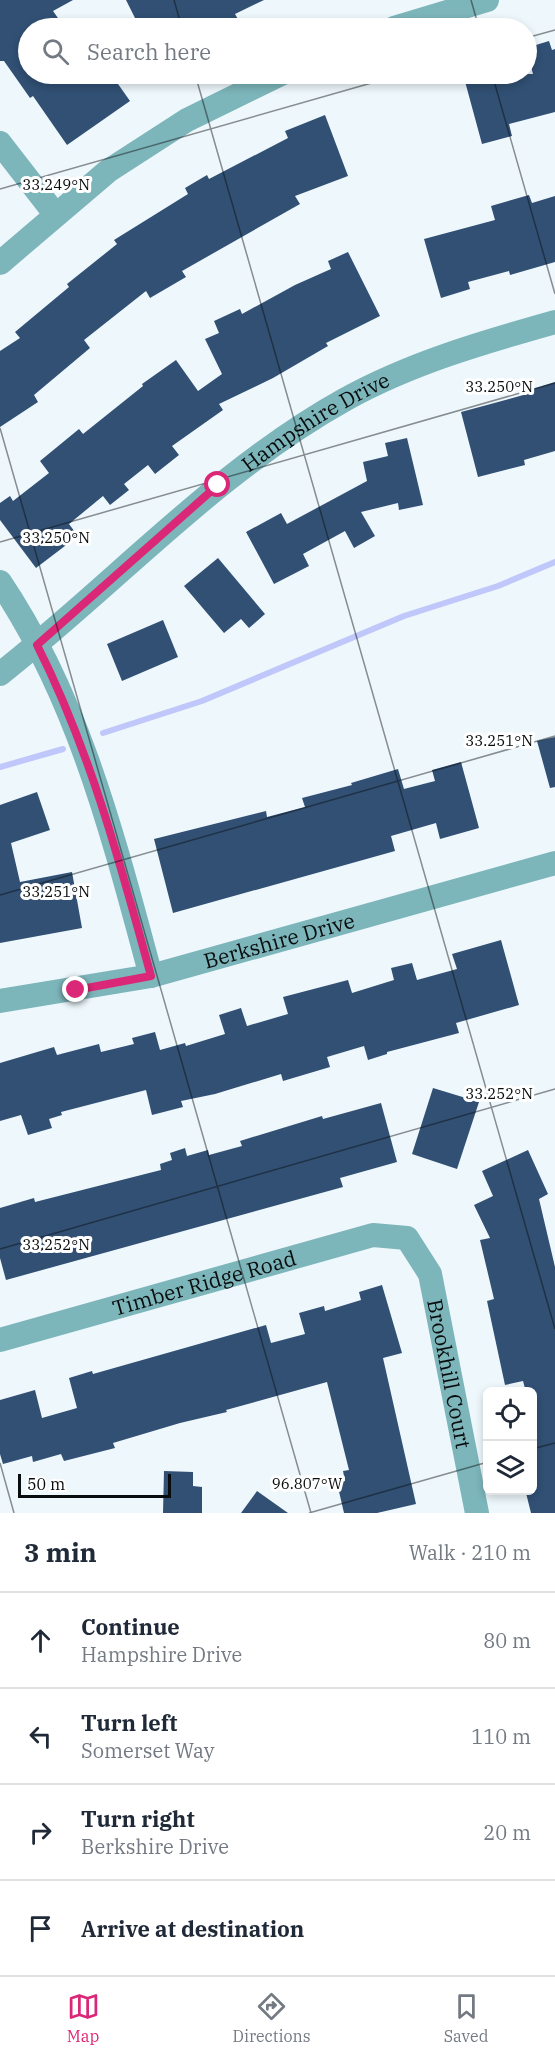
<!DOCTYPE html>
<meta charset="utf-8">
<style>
body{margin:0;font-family:"IBM Plex Serif",serif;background:#f6f6f7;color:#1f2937}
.controls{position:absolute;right:18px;bottom:18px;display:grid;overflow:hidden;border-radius:9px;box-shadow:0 3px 9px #0003}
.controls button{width:54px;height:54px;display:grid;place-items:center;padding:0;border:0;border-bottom:2px solid #e0e1e3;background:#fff;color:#1f2937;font:30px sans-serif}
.scale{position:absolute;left:18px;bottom:15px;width:153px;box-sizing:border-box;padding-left:6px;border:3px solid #090c0d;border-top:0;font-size:16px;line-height:21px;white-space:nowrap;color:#090c0d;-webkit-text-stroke:4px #fff;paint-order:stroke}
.stop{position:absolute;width:18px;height:18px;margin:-14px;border:4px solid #db2777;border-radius:50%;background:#fff}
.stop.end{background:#db2777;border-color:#fff;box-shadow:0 2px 6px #0008}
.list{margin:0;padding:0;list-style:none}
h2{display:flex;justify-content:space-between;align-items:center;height:78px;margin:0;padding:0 24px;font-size:26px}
h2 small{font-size:20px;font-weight:400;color:#747a83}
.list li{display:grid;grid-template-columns:39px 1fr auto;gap:18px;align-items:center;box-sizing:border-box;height:96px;padding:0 24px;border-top:2px solid #e0e1e3}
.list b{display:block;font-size:22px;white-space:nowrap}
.list p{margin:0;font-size:20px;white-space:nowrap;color:#747a83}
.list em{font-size:20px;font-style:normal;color:#747a83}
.icon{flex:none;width:33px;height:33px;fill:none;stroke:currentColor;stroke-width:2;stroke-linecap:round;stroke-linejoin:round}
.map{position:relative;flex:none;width:555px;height:1513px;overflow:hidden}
.search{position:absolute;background:#fff;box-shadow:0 3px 9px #0003;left:18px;right:18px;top:18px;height:66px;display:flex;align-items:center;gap:15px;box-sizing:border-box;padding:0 21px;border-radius:33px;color:#747a83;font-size:22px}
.sheet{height:462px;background:#fff}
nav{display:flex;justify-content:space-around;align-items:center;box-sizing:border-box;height:84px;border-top:2px solid #e0e1e3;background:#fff;font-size:16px;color:#747a83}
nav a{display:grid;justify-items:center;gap:3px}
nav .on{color:#db2777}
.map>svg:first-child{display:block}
</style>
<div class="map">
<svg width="555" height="1513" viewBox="0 0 555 1513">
<rect width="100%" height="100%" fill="#edf7fc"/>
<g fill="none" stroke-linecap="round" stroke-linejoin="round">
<path stroke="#c0c7fa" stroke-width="6" d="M103 733 202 701 404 616 498 586 555 562
M0 767 63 749"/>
</g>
<path fill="#315074" d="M0 0H73L53 11 65 28H28V74H111L130 101 67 145 33 96 30 98 4 61H0Z
M126 0H264L235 14 243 28H140Z
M549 41 552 50 555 49V112L509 124 512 136 482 144 463 74H533L526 48Z
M325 115 348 176 295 196 300 204 182 271 186 277 150 298 146 291 84 340 90 348 34 395 38 402 0 427V351L20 338 15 332 69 287 67 284 117 244 114 240 188 194 185 188 207 175 209 179 288 138 285 131Z
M529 195 532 203 555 196V262L510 275 509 271 468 282 470 289 441 298 424 239 495 220 491 206Z
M348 252 380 316 326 343 328 346 273 378 219 404 223 410 172 446 179 455 155 474 148 465 124 484 129 490 110 505 103 496 69 524 78 536 36 568 0 520V503L10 496 13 501 49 473 40 461 79 429 83 434 143 386 142 384 176 360 198 391 222 374 205 339 219 333 214 321 240 309 242 314 295 285 331 269 328 261Z
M555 382V451L524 460 525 465 478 477 461 412 527 394 526 391Z
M407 438 423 505 399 510 398 503 361 512 375 536 354 548 345 531 303 554 309 566 274 584 246 532 281 513 287 524 367 481 363 462 388 456 385 443Z
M218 558 265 614 249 628 241 619 224 633 184 586Z
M163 620 178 657 122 681 107 644Z
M555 737V787L550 788 537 741Z
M461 762 479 828 440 839 436 823 391 836 395 851 173 913 154 839 266 811 267 817 305 807 302 798 352 785 351 783 398 769 404 789 435 781 432 770Z
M37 792 50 830 11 843 20 882 72 872 82 928 0 943V805Z
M501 940 519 1005 456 1023 459 1033 387 1052V1054L368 1060 364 1046 327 1057 330 1067 283 1081 281 1074 215 1094 181 1101 183 1107 152 1115 146 1090 61 1112 62 1115 49 1119 52 1128 28 1135 21 1115 0 1121V1063L54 1047 57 1055 99 1044 101 1052 134 1044 132 1038 155 1032 160 1050 185 1043 186 1046 225 1034 219 1015 241 1008 247 1026 288 1014 283 997 348 980 352 993 394 980 391 968 412 963 417 980 457 969 452 954Z
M433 1088 479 1102 457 1169 412 1154Z
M381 1103 397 1162 340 1178 343 1187 6 1280 0 1258V1208L34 1198 35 1202 161 1170 160 1164 172 1160 170 1153 185 1148 187 1156 208 1150 209 1155 242 1146 240 1141 322 1116 323 1119Z
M528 1150 548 1194 539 1199 555 1267V1513H531L526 1493 532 1491V1392H526L523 1381 505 1385 487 1301 494 1299 480 1240 490 1238 474 1205 493 1196 482 1171Z
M382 1285 402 1353 383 1358 416 1504 377 1513H344L337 1483 345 1481 343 1471 349 1470 327 1382 226 1410 227 1412 180 1423 113 1443 115 1448 64 1461 61 1454 33 1462 32 1456 3 1464 0 1454V1400L35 1390 42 1418 77 1408 69 1378 92 1371 93 1374 266 1325 271 1343 305 1334 299 1313 324 1306 325 1311 361 1300 359 1292Z
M164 1471 193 1472V1486L202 1487V1513H163Z
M257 1491 288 1513H241Z"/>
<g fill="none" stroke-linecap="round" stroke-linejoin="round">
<g stroke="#7cb5ba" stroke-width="24">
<path d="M394 28 487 0"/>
<path d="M0 143 55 214"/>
<path d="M0 263 108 171 187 120 281 74"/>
<path d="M0 582C80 701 114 840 151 976"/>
<path id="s1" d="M0 674C116 583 216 471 346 399 411 363 484 342 555 322"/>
<path id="s2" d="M0 1001 151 976 555 863"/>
<path id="s3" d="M0 1340 373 1235 407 1238 430 1274 477 1513"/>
</g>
</g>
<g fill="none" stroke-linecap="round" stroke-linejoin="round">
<path stroke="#db2777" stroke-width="8" d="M76 990 151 976C120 862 90 750 37 645L218 485"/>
</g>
<path fill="none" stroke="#090c0d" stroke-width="1.5" stroke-opacity="0.45" d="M174 0 182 28M471 0 479 28M526 38 555 30M195 74 555 1329M492 74 555 294M0 189 403 74M0 428 311 1513M0 542 555 383M0 895 555 736M0 1249 555 1089M532 1449 555 1443M0 1463 14 1513M309 1513 488 1462"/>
<g text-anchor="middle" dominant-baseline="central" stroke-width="6" stroke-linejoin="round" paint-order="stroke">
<g font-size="21" fill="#090c0d" stroke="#fff">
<text stroke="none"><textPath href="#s1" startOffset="405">Hampshire Drive</textPath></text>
<text stroke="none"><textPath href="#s2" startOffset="286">Berkshire Drive</textPath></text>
<text stroke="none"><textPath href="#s3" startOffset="212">Timber Ridge Road</textPath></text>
<text stroke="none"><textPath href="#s3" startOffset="566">Brookhill Court</textPath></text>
</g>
</g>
<g font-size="15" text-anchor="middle" fill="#090c0d" stroke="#fff" stroke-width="6" stroke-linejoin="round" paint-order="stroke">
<text x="56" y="190">33.249°N</text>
<text x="499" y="392">33.250°N</text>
<text x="56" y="543">33.250°N</text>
<text x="499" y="746">33.251°N</text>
<text x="56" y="897">33.251°N</text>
<text x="499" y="1099">33.252°N</text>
<text x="56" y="1250">33.252°N</text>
<text x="307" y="1489">96.807°W</text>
</g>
</svg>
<div class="controls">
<button><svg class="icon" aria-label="locate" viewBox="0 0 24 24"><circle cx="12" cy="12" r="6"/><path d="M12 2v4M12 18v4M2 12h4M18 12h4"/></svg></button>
<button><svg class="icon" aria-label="layers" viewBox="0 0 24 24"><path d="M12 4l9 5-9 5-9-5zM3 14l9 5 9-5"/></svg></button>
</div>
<div class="scale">50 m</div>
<div class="stop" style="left:218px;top:485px"></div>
<div class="stop end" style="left:76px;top:990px"></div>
<div class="search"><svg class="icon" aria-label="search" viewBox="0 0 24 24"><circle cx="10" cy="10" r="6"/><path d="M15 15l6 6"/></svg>Search here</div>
</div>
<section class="sheet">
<h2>3 min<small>Walk · 210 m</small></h2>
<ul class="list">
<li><svg class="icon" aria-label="ahead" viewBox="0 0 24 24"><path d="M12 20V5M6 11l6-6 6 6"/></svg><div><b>Continue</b><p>Hampshire Drive</p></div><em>80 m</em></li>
<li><svg class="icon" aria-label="left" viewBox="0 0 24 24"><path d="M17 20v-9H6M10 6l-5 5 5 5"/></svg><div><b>Turn left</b><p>Somerset Way</p></div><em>110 m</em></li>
<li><svg class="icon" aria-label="right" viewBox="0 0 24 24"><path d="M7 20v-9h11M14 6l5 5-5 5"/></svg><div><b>Turn right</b><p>Berkshire Drive</p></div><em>20 m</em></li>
<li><svg class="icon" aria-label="arrive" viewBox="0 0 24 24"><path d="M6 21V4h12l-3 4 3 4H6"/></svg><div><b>Arrive at destination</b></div></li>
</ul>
</section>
<nav>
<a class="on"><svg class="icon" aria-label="map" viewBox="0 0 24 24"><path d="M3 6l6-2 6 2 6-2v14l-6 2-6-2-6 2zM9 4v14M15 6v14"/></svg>Map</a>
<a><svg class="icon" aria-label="directions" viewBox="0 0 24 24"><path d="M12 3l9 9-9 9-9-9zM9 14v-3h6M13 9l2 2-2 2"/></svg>Directions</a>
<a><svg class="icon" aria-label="saved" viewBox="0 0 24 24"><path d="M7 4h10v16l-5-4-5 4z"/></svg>Saved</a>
</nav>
